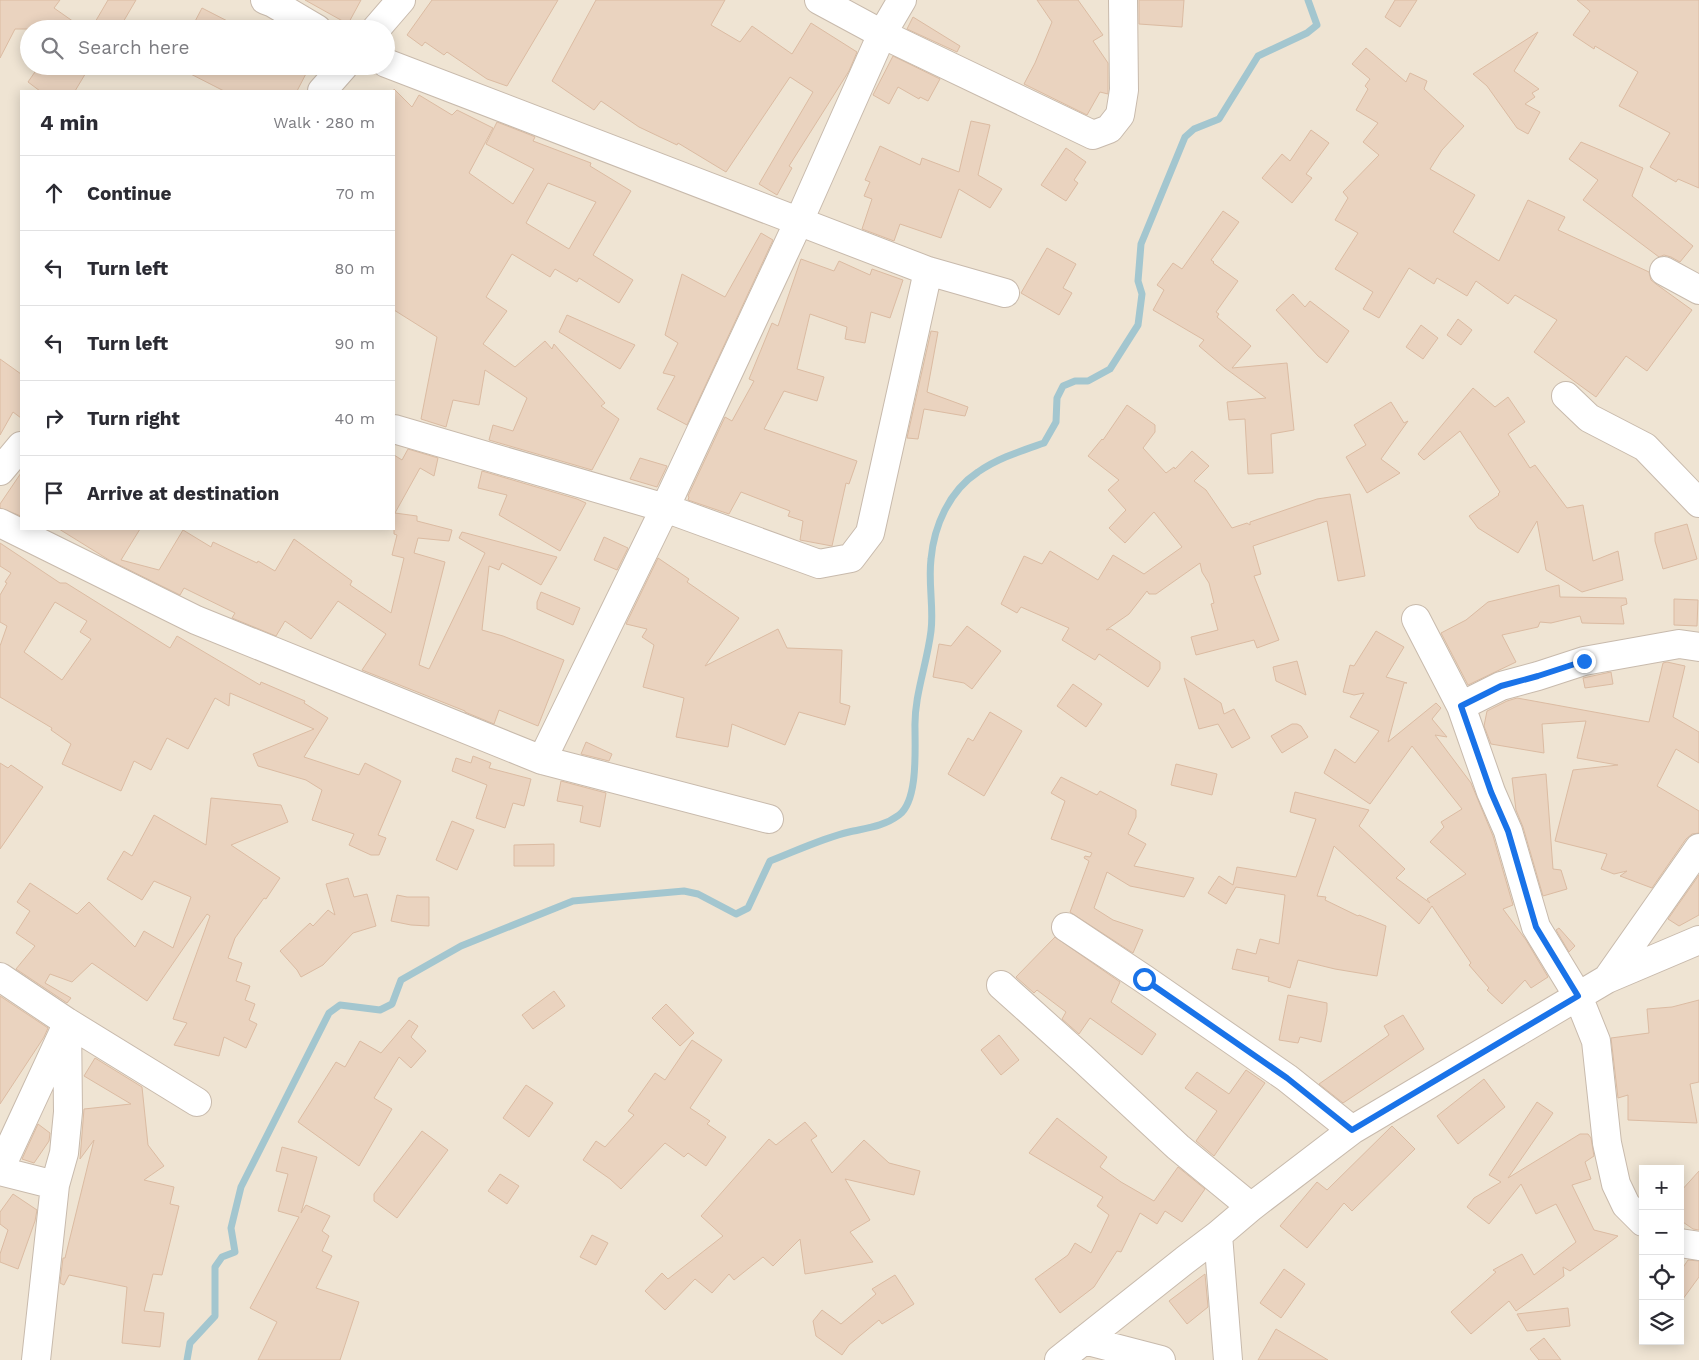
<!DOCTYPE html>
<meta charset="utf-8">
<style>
body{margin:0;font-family:"Work Sans",sans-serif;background:#f2f2f3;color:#2b2b33}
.controls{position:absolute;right:15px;bottom:15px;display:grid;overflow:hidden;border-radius:0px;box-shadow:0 2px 12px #0003}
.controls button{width:45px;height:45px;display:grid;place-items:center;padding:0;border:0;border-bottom:1px solid #e1e1e2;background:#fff;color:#2b2b33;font:25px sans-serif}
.stop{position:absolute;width:15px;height:15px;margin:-11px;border:4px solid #1a73e8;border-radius:50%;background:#fff}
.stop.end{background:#1a73e8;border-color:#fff;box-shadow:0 1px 5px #0008}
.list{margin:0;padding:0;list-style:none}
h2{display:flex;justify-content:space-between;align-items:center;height:65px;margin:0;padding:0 20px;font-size:21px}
h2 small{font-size:16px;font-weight:400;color:#7c7c81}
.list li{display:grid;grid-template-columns:32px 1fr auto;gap:15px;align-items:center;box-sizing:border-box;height:75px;padding:0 20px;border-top:1px solid #e1e1e2}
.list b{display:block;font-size:19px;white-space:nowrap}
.list em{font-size:16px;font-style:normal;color:#7c7c81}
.icon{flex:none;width:28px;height:28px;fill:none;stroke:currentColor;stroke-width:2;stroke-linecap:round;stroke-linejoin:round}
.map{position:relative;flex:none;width:1699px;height:1360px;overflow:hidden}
.search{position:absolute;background:#fff;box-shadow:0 2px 12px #0003;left:20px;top:20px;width:375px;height:55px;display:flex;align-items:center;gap:12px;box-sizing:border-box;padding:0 18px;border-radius:28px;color:#7c7c81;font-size:19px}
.panel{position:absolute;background:#fff;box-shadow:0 2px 12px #0003;left:20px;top:90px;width:375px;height:440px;border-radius:0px}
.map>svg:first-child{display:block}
</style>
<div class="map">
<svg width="1699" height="1360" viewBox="0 0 1699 1360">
<rect width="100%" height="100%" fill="#f9f2e4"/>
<path fill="#efe4d3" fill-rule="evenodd" d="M0 0H1699V1360H0ZM29 29H386V66H29ZM21 91H394V529H21ZM1643 1169H1680V1341H1643Z"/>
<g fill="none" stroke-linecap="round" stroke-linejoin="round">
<path stroke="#a3c6cf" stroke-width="7" d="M187 1360 190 1343 215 1316V1267L222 1257 235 1252 231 1228 241 1187 329 1013 340 1005 380 1010 392 1004 401 980 461 946 573 901 684 891 698 894 736 914 748 908 770 861C796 851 823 838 849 832 866 828 883 827 899 815 918 801 915 751 915 728 914 696 927 664 931 631 934 608 928 583 931 559 934 526 949 491 978 472 998 458 1021 451 1044 443L1056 422 1057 398 1063 386 1075 381H1088L1110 369 1138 325 1142 294 1138 281 1141 244 1185 137 1194 129 1219 119 1258 56 1307 33 1317 25 1308 0"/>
</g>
<path fill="#ead3bf" stroke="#dbbba2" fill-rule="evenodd" d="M0 0H60L54 8 84 29H15L0 58Z
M108 0H136L119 29H91Z
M305 0H361L348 24Z
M432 0H558L507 86 487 79 447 52 444 55 425 42 422 46 407 35Z
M596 0H725L711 25 740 42 752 26 792 54 811 23 857 52 849 71 789 166 792 168 777 195 759 184 813 92 790 77 726 172 678 143 677 145 639 127 601 101 594 110 552 81Z
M1037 0H1078L1103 35 1093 41 1108 63V94L1100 92 1087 115 1024 84 1035 63 1052 22Z
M1139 0H1184L1182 27 1139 24Z
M1395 0H1417L1400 27 1385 17Z
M1577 0H1699V188L1678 179 1676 182 1650 167 1670 133 1619 106 1638 72 1595 46 1594 49 1573 35 1590 11Z
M202 8 243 29H191Z
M913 17 960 46 957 52 907 29Z
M1538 32 1514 71 1539 89 1532 93 1535 97 1525 104 1540 112 1528 134 1517 128 1487 86 1473 74Z
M1366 48 1406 82 1410 73 1427 81 1424 89 1464 126 1442 150 1430 169 1475 195 1453 232 1499 261 1528 200 1565 217 1558 230 1649 272 1651 280 1656 284 1692 310 1647 371 1626 356 1596 397 1534 352 1557 320 1515 295 1508 304 1476 281 1467 296 1437 278 1434 284 1409 268 1379 318 1363 309 1373 292 1335 269 1358 233 1335 220 1348 198 1343 192 1379 155 1363 142 1378 123 1356 110 1368 89 1365 86 1370 79 1352 64Z
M893 56 940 79 928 101 920 97 919 99 898 87 889 104 873 95Z
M39 66H90L75 91H40L28 82Z
M175 66H310L297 91H224Z
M394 89 412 107 419 95 452 115 457 110 493 128 469 173 513 204 534 169 486 144 497 122 533 136 535 137 533 141 591 163 590 166 631 191 593 255 633 280 619 303 579 278 577 282 555 269 550 277 512 254 486 297 507 311 483 344 515 367 545 341 552 349 554 344 605 403 601 406 619 419 592 470 489 440 493 425 513 431 527 398 485 370 479 405 453 400 446 427 421 419 437 337 394 310ZM548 183 596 202 569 249 526 223Z
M971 121 990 125 978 175 1002 189 990 208 959 189 941 238 900 224 894 241 862 229 872 199 864 196 870 182 865 180 880 146 920 165 922 158 959 172Z
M1311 130 1329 143 1306 174 1312 178 1292 203 1262 178 1282 154 1290 161Z
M1581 142 1643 168 1632 196 1693 246 1680 262 1671 257 1664 255 1659 257 1583 200 1598 180 1569 159Z
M1066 148 1086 162 1074 180 1078 183 1066 201 1041 185Z
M1223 211 1239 222 1211 260 1214 262 1213 263 1238 281 1216 312 1219 314 1217 317 1251 346 1232 368 1287 363 1294 430 1271 434 1273 473 1248 474 1245 419 1229 420 1227 402 1266 398 1225 368 1199 346 1204 340 1153 310 1164 290 1157 285 1173 263 1182 269Z
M761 233 773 240 687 425 657 409 675 376 663 373 678 343 665 335 682 274 725 297Z
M1047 248 1076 264 1063 288 1072 293 1059 315 1021 293Z
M801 259 834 271 839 261 870 275 872 269 903 280 890 318 871 312 865 343 845 339 847 327 810 314 797 369 824 377 817 401 784 391 764 429 857 461 849 484 846 483 832 546 800 540 803 521 788 516 790 511 741 492 729 514 688 500 689 497 688 496 725 417 732 421 754 381 749 379 772 323 778 326Z
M1293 294 1305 307 1310 301 1349 331 1327 363 1318 356 1276 310Z
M567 315 635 345 620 369 559 332Z
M1458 319 1472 330 1461 345 1447 335Z
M1421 325 1438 338 1423 359 1406 347Z
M931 331 938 332 927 392 968 407 965 416 924 409 918 439 907 438Z
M0 359 21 374V418L13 412 0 435Z
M1473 388 1495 407 1508 397 1525 422 1508 434 1530 468 1535 465 1567 508 1583 505 1593 561 1618 551 1623 580 1582 592 1546 570 1537 521 1518 553 1478 528 1469 516 1499 495 1498 494 1500 492 1460 431 1424 460 1418 454Z
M1391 402 1404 423 1408 421 1381 459 1400 473 1367 493 1346 457 1366 445 1354 425Z
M1127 405 1155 425V432L1143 448 1166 473 1174 467 1175 469 1192 451 1209 466 1194 481 1206 490 1232 528 1247 523 1250 525V522L1317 499 1350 494 1365 576 1338 581 1327 521 1253 546 1261 574 1254 576 1279 640 1257 648 1254 640 1196 655 1191 637 1218 630 1211 604 1214 603 1209 583 1202 572 1200 563 1156 594H1149L1147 591 1129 614 1106 630 1111 629 1160 662V669L1148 687 1099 654 1095 660 1062 640 1069 628 1021 607 1017 613 1001 604 1024 556 1042 564 1050 551 1098 580 1113 555 1144 574 1182 547 1154 512 1125 543 1109 528 1126 510 1108 490 1119 480 1088 456 1102 439 1103 440Z
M408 449 438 458 434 476 420 468 395 513 417 516V521L452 530 449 541 418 538 414 553 445 562 419 665 429 669 485 553 459 538 462 532 557 557 541 585 502 563 499 570 489 566 482 630 503 636 564 660 538 726 499 710 494 724 465 712V711L362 670 386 634 338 601 311 639 285 621 276 636 232 618 235 613 184 588 180 595 109 560 59 529H140L121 560 159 570 183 530 211 547 213 542 257 563 258 561 275 571 294 539 352 581 350 585 391 613 404 558 392 555 397 535 394 534V455L402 460Z
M640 458 667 466 657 487 630 479Z
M482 471 577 499 586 503 560 551 499 515 507 495 478 488Z
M21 473V516L0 508V504Z
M1687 524 1697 559 1663 569 1655 541V533Z
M604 537 628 548 617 570 594 560Z
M0 543 60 583H66L170 648 177 636 260 685 261 682 305 701 304 703 328 718 304 757 359 775 365 763 401 781 378 835 386 838 379 855H371L349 845 354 834 312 820 322 790 306 780 258 766 253 754 314 729 230 693 229 706 215 698 188 749 167 738 151 770 134 761 121 791 62 764 71 744 51 730 52 728 0 697V646L7 626 0 622V595L7 583 5 582 11 573 0 566ZM55 602 87 621 80 632 91 639 62 680 24 652Z
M658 558 689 579 687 582 739 618 705 666 778 629 787 648 842 650 840 703 850 706 845 725 799 712 785 745 732 724 728 747 676 737 684 698 643 687 654 645 642 637 647 629 626 624Z
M1559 585 1560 597 1626 598 1627 604 1621 606 1624 624 1582 623 1580 616 1551 623 1540 622 1538 627 1502 635 1516 662 1468 685 1441 633 1466 620 1488 602Z
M541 592 580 608 573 625 537 609V602Z
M1674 599 1698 600 1697 626 1674 625Z
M967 626 1001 651 972 689 964 683 933 677 939 644 951 646Z
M1376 631 1404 647 1386 677 1407 683H1404L1388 742 1436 703 1441 708 1432 719 1447 737 1435 735 1471 783 1493 836 1513 905 1503 909 1526 940 1548 977 1531 988 1525 980 1502 1004 1487 990 1489 988 1469 965 1471 963 1432 906 1419 924 1334 846 1317 896 1326 897 1325 900 1358 916 1359 915 1386 926 1377 976 1335 969 1298 960 1290 988 1268 981 1269 977 1232 969 1237 949 1256 954 1260 939 1279 944 1285 895 1236 887 1226 904 1208 893 1219 876 1233 885 1237 867 1296 877 1316 819 1290 812 1295 792 1369 810 1359 826 1405 869 1396 878 1430 903 1427 899 1466 874 1430 842 1444 827 1441 822 1462 809 1412 746 1370 804 1324 773 1335 749 1355 763 1379 731 1350 717 1364 693 1354 695 1343 692 1350 665 1354 666Z
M1297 661 1306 695 1276 681 1273 667Z
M1667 662 1685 666 1673 717 1699 732V763L1676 749 1657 786 1699 811V833L1692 834 1686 839 1652 888 1620 876 1627 871 1614 874 1601 869 1607 854 1555 841 1573 770 1618 765 1577 758 1586 721 1542 724 1544 753 1491 744 1484 726 1487 711 1507 701 1517 698 1649 722 1663 663Z
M1611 672 1613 684 1585 688 1583 678Z
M1184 678 1221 703 1224 714 1234 709 1250 738 1232 748 1218 724 1199 729Z
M1073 684 1102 704 1086 727 1057 706Z
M990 712 1022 731 984 796 948 774 968 738 973 741Z
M1292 724H1297L1301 726 1308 737 1282 753 1271 736Z
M586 742 612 754 609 761 581 754Z
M473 756 491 763 489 768 531 779 524 806 513 803 505 828 476 818 487 785 452 771 456 758 471 763Z
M0 763 8 768 11 765 43 787 0 849Z
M1176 764 1217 774 1212 795 1171 785Z
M1546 774 1553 869 1561 870 1567 889 1543 896 1523 827 1516 810 1512 778Z
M1061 777 1097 795 1100 791 1136 810V817L1128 834 1146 844 1134 866 1194 878 1184 897 1130 886 1107 872 1094 908 1113 920 1143 930 1133 953 1070 912 1089 861 1084 858 1085 856 1090 857 1092 853 1051 839 1065 801 1051 793Z
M561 781 606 793 600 827 580 822 583 806 557 801Z
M211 798 281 805 288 822 231 845 280 878 266 899 264 898 235 938 228 958 242 963 236 981 250 986 245 1000 255 1004 249 1020 257 1024 246 1048 224 1037 219 1056 174 1045 187 1023 173 1019 210 916 207 914 147 1001 92 963 72 982 50 974 45 983 71 998 67 1003 16 969 35 946 16 933 30 911 17 902 30 883 77 914 89 902 135 947 144 931 173 948 191 897 154 881 142 900 107 879 124 851 132 856 154 815 206 845Z
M452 821 474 830 457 870 436 860Z
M554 844V866H514V845Z
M1699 875V915L1679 926 1668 919Z
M348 878 354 897 367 894 376 926 353 933 323 965 301 977 297 970 280 951 310 923 313 926 328 910 335 915 326 884Z
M397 895 407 897H429V926L411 925 391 921Z
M1559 928 1575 946 1569 952 1556 930Z
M1055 937 1120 982 1111 1002 1156 1034 1142 1055 1090 1018 1079 1034 1062 1019 1066 1012 1037 990 1034 993 1016 977Z
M554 991 565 1006 533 1029 522 1015Z
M1288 995 1327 1003V1011L1321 1042 1300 1037 1298 1043 1279 1040Z
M0 996 48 1028 44 1037 0 1104Z
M1699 1000V1082L1690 1084 1697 1123 1628 1120V1095L1618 1098 1611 1038 1649 1033 1647 1009 1672 1007Z
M666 1004 694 1033 680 1046 652 1018Z
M1403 1015 1424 1049 1343 1103 1319 1084 1389 1035 1384 1026Z
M409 1020 418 1026 411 1037 426 1051 411 1068 399 1057 374 1098 392 1109 359 1166 298 1122 336 1062 345 1067 360 1041 381 1053Z
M999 1035 1019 1060 1001 1075 981 1050Z
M692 1040 722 1060 690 1108 710 1121 707 1124 726 1137 706 1166 688 1153 684 1157 665 1143 621 1189 610 1179 583 1160 596 1141 605 1147 634 1115 628 1111 655 1073 665 1080Z
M95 1058 142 1087 148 1145 164 1166 144 1180 174 1187 170 1204 179 1206 162 1275 153 1274 144 1311 164 1313 160 1347 122 1343 127 1287 69 1275 64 1285 60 1283 63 1258H65L94 1140 80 1159 84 1109 131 1104 84 1076Z
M1246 1070 1265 1083 1214 1156 1196 1141 1217 1111 1185 1088 1197 1072 1229 1094Z
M1484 1079 1505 1107 1458 1144 1437 1116Z
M526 1085 553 1103 529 1137 503 1118Z
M1537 1102 1553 1113 1508 1178 1580 1134H1588L1591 1138 1594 1156 1585 1162 1591 1179 1572 1185 1594 1230 1618 1236 1570 1271 1563 1267 1564 1276 1516 1311 1509 1301 1471 1334 1451 1312 1496 1272 1493 1270 1522 1254 1534 1275 1576 1242 1556 1204 1536 1214 1521 1184 1489 1224 1467 1207 1474 1198 1501 1182 1489 1175Z
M1057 1118 1107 1157 1100 1167 1121 1182 1154 1201 1178 1167 1205 1189 1182 1222 1165 1211 1157 1224 1140 1213 1121 1252 1117 1251 1094 1287 1060 1313 1035 1279 1068 1255 1075 1243 1091 1253 1109 1215 1097 1206 1103 1197 1029 1153Z
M805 1122 817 1136 811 1140 832 1173 864 1140 889 1163 920 1171 914 1195 845 1179 870 1220 850 1232 873 1262 805 1274 800 1239 773 1266 763 1257 734 1280 729 1274 712 1293 695 1279 665 1310 645 1291 662 1273 668 1279 723 1236 701 1216 769 1139 776 1145Z
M38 1124 50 1133 49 1141 34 1163 22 1159Z
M1392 1126 1415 1149 1352 1211 1344 1203 1307 1248 1280 1226 1317 1182 1327 1190Z
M422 1131 448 1150 397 1218 374 1201V1194Z
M282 1147 317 1157 301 1213 306 1205 330 1216 322 1231 329 1236 322 1251 332 1256 316 1288 359 1302 340 1360H258L277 1322 250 1308 299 1217 278 1211 288 1174 276 1171Z
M1699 1171V1230L1693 1229 1680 1220V1192Z
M500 1174 519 1186 507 1204 488 1191Z
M13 1194 37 1210 35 1221 18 1269 0 1262V1254L8 1230 0 1224V1212Z
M592 1235 608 1243 596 1265 580 1257Z
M1688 1260 1699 1261V1277L1680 1303V1272Z
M1284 1269 1305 1284 1281 1318 1260 1303Z
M1205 1274 1208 1307 1187 1324 1169 1301Z
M895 1275 914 1304 882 1324 879 1320 849 1345 842 1355 816 1336 813 1321 822 1310 841 1324 876 1294 872 1289Z
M1568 1308 1570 1326 1527 1331 1517 1314Z
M1276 1329 1328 1360H1258Z
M1544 1338 1561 1360H1539L1530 1349Z"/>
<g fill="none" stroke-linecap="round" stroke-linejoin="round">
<g stroke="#c8baac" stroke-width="30">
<path id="street" d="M265 0 273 3 317 29
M819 0 882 34 1093 135 1109 129 1120 115 1124 90 1123 0
M376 29 401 0
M386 63 928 271 1005 293
M322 91 344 66
M1664 271 1699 290
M1566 396 1589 418 1645 447 1699 503
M394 429 665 508 819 564 851 558 870 533 928 271
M0 471 21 446
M0 523 196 620 542 760 769 819
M1416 619 1461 706 1491 792 1508 831 1536 927 1578 996 1596 1041 1607 1143 1616 1184 1626 1205 1643 1222
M1461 706 1501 686 1538 676 1584 661 1679 644 1699 647
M542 760 665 508 799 221 882 34 902 0
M1066 927 1144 979 1287 1078 1352 1130
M0 977 67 1022 197 1102
M1607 979 1699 848
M1001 985 1081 1057 1178 1147 1251 1207
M0 1169 64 1031
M0 1171 55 1185 36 1360
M55 1185 64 1153 68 1112 67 1022
M1218 1235 1228 1360
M1680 1243 1699 1246
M1084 1340 1161 1360
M1059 1360 1185 1260 1218 1235 1251 1207 1352 1130 1607 979 1699 940"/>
</g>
<use href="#street" stroke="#fff" stroke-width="28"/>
</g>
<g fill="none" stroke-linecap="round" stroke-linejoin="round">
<path stroke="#1a73e8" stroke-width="6" d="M1144 979 1287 1078 1352 1130 1578 996 1536 927 1508 831 1491 792 1461 706 1501 686 1538 676 1584 661"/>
</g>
</svg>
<div class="controls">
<button>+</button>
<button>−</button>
<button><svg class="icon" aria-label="locate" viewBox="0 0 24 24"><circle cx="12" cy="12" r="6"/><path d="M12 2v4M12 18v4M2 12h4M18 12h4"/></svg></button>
<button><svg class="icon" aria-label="layers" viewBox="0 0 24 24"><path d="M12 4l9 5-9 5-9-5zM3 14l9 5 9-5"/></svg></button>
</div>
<div class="stop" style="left:1144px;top:979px"></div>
<div class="stop end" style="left:1584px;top:661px"></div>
<div class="search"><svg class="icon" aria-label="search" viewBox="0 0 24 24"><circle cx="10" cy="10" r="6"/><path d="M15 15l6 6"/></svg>Search here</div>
<section class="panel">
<h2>4 min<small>Walk · 280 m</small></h2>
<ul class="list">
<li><svg class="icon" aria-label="ahead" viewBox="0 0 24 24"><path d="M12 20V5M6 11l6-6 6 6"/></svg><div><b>Continue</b></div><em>70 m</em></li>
<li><svg class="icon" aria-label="left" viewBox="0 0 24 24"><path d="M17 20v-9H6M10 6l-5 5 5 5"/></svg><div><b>Turn left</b></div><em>80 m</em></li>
<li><svg class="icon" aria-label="left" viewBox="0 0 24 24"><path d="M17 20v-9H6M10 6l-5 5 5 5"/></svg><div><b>Turn left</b></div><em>90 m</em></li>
<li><svg class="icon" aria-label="right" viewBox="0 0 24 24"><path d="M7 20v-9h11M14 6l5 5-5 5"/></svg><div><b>Turn right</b></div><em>40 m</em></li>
<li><svg class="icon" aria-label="arrive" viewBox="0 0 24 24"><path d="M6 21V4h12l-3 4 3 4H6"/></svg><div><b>Arrive at destination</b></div></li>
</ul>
</section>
</div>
